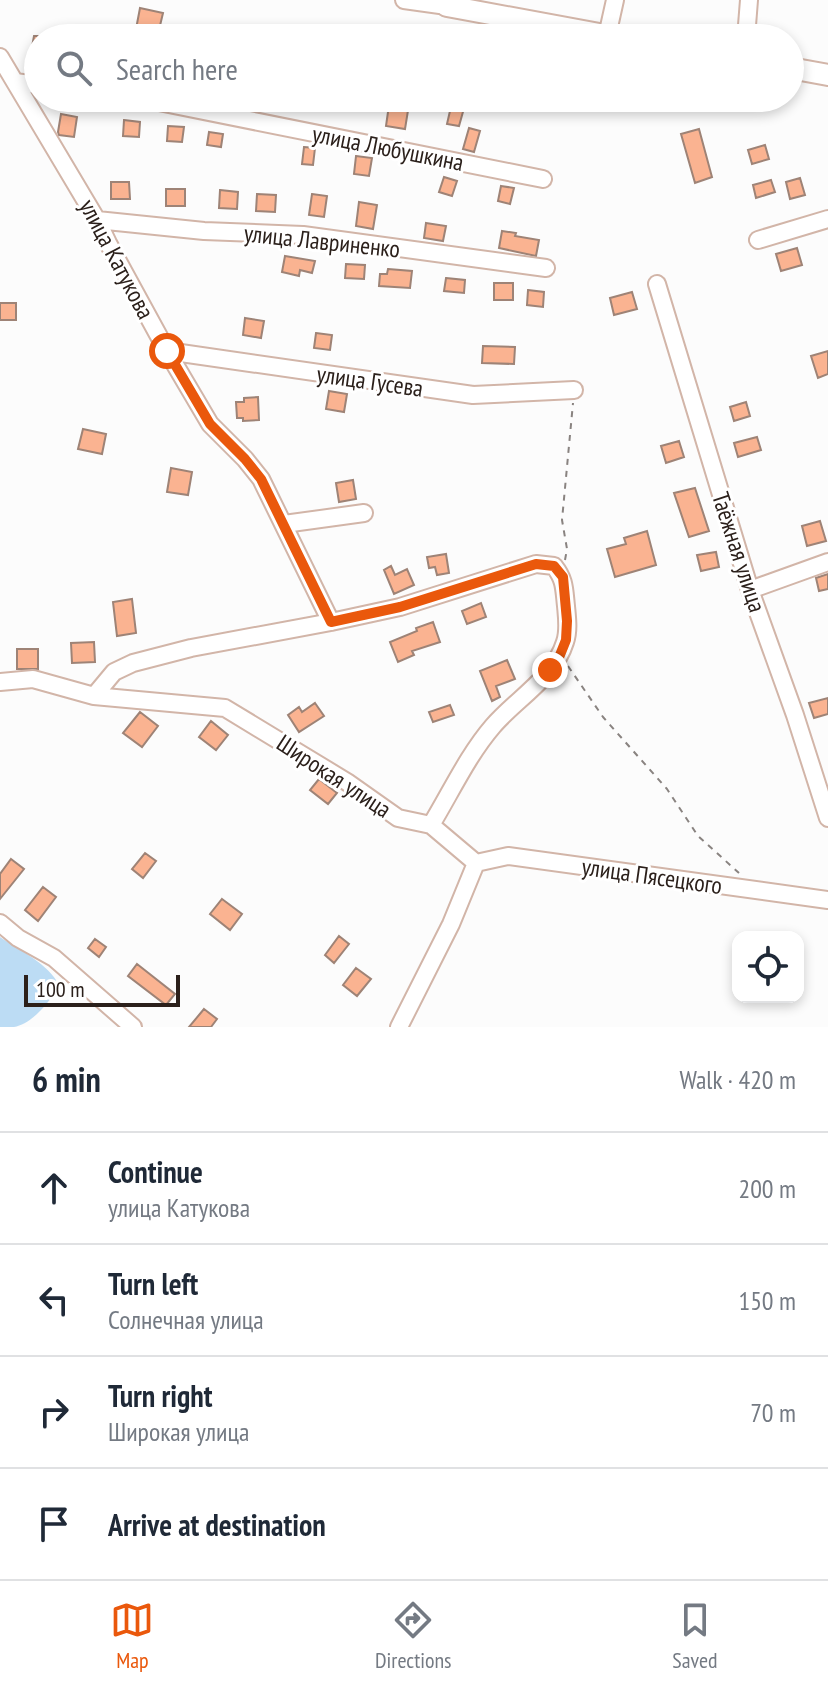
<!DOCTYPE html>
<meta charset="utf-8">
<style>
body{margin:0;font-family:"PT Sans Narrow",sans-serif;background:#f2f2f3;color:#1f2937}
.controls{position:absolute;right:24px;bottom:24px;display:grid;overflow:hidden;border-radius:16px;box-shadow:0 4px 12px #0003}
.controls button{width:72px;height:72px;display:grid;place-items:center;padding:0;border:0;border-bottom:2px solid #e0e1e3;background:#fff;color:#1f2937;font:40px sans-serif}
.scale{position:absolute;left:24px;bottom:20px;width:156px;box-sizing:border-box;padding-left:8px;border:4px solid #2b201b;border-top:0;font-size:22px;line-height:28px;white-space:nowrap;color:#2b201b;-webkit-text-stroke:6px #fff;paint-order:stroke}
.stop{position:absolute;width:24px;height:24px;margin:-18px;border:6px solid #ea580c;border-radius:50%;background:#fff}
.stop.end{background:#ea580c;border-color:#fff;box-shadow:0 2px 8px #0008}
.list{margin:0;padding:0;list-style:none}
h2{display:flex;justify-content:space-between;align-items:center;height:104px;margin:0;padding:0 32px;font-size:34px}
h2 small{font-size:26px;font-weight:400;color:#747a83}
.list li{display:grid;grid-template-columns:52px 1fr auto;gap:24px;align-items:center;box-sizing:border-box;height:112px;padding:0 32px;border-top:2px solid #e0e1e3}
.list b{display:block;font-size:30px;white-space:nowrap}
.list p{margin:0;font-size:26px;white-space:nowrap;color:#747a83}
.list em{font-size:26px;font-style:normal;color:#747a83}
.icon{flex:none;width:44px;height:44px;fill:none;stroke:currentColor;stroke-width:2;stroke-linecap:round;stroke-linejoin:round}
.map{position:relative;flex:none;width:828px;height:1027px;overflow:hidden}
.search{position:absolute;background:#fff;box-shadow:0 4px 12px #0003;left:24px;right:24px;top:24px;height:88px;display:flex;align-items:center;gap:20px;box-sizing:border-box;padding:0 28px;border-radius:44px;color:#747a83;font-size:30px}
.sheet{height:552px;background:#fff}
nav{display:flex;justify-content:space-around;align-items:center;box-sizing:border-box;height:112px;border-top:2px solid #e0e1e3;background:#fff;font-size:22px;color:#747a83}
nav a{display:grid;justify-items:center;gap:4px}
nav .on{color:#ea580c}
.map>svg:first-child{display:block}
</style>
<div class="map">
<svg width="828" height="1027" viewBox="0 0 828 1027">
<rect width="100%" height="100%" fill="#fcfcfc"/>
<path fill="#bcdcf4" d="M0 937C19 950 49 964 59 985 51 1001 32 1024 14 1027 9 1027 5 1027 0 1027Z"/>
<path fill="#fab391" stroke="#9e8376" stroke-width="2" d="M140 8 163 13 158 34 136 29Z
M34 36H38V69L28 68Z
M245 98H264L262 110 244 108Z
M390 98H410L405 129 386 126Z
M453 98 466 101 459 126 447 124Z
M61 114 77 117 74 137 59 135 58 132Z
M124 120 140 122 139 137 123 136Z
M168 126 184 127 182 142 167 141Z
M469 128 480 131 474 152 463 149Z
M699 129 712 177 695 183 681 134Z
M209 132 223 134 221 147 207 145Z
M765 145 769 159 752 164 748 150Z
M304 147 315 148 313 165 302 164Z
M356 156 372 158 369 176 354 174Z
M444 177 457 181 452 196 439 192Z
M800 178 805 195 790 199 786 182Z
M771 180 775 192 756 198 753 185Z
M111 182H129L130 199H111Z
M501 186 514 188 510 204 498 201Z
M166 189H185V206H166Z
M220 190 238 192 237 209 219 208Z
M257 194 276 195 275 212 256 211Z
M312 194 327 196 324 217 309 215Z
M359 202 377 205 373 229 356 226Z
M426 223 446 226 443 241 424 238Z
M502 231 516 233 515 236 539 240 536 256 499 248Z
M797 248 802 265 781 271 776 254Z
M285 256 315 261 312 273 300 270 299 276 282 272Z
M346 264 365 265 364 279 345 278Z
M388 269 412 271 410 288 379 286 380 274H387Z
M446 278 465 280 464 293 444 291Z
M494 283H513V300H494Z
M528 290 544 292 543 307 527 305Z
M632 292 637 309 614 315 610 298Z
M0 303H16V320H0Z
M245 318 264 321 261 338 243 335Z
M316 333 332 335 330 350 314 348Z
M483 346 515 347 514 364 482 363Z
M828 351V374L818 378 811 356Z
M329 391 347 394 344 412 326 409Z
M258 397 259 420 243 421V418H237L236 402H244V398Z
M746 402 750 416 734 421 730 407Z
M83 429 106 434 102 454 78 449Z
M757 437 761 450 738 457 734 443Z
M679 441 684 457 666 463 661 446Z
M171 468 192 472 188 495 167 492Z
M353 480 356 499 339 502 336 483Z
M695 488 709 531 689 537 674 493Z
M820 521 826 541 807 546 802 526Z
M647 531 656 565 615 577 607 549 626 544 624 538Z
M716 552 719 567 701 571 697 555Z
M446 554 449 573 437 575 435 567 429 568 427 557Z
M391 566 395 575 407 569 414 585 394 594 384 570Z
M828 574V589L819 591 816 578Z
M132 599 136 633 117 636 113 602Z
M481 603 486 617 467 624 462 611Z
M433 622 440 642 412 651 414 655 398 662 390 642 417 631 416 628Z
M94 642 95 662 72 663 71 643Z
M17 649H38V669H17Z
M507 660 515 679 496 686 500 697 492 701 480 671Z
M828 698V714L814 718 809 703Z
M315 703 324 716 299 732 288 715 299 707 302 712Z
M450 705 454 715 433 722 429 712Z
M140 712 158 726 142 747 123 733Z
M211 721 228 735 216 750 199 737Z
M319 779 337 793 328 804 310 790Z
M145 853 156 861 143 878 132 869Z
M11 859 24 869 0 899V874Z
M43 887 56 897 38 921 25 910Z
M222 899 242 914 230 930 210 914Z
M339 936 349 944 334 963 325 955Z
M95 939 106 947 99 957 88 948Z
M137 964 175 994 166 1005 128 976Z
M356 968 371 979 357 996 343 985Z
M204 1009 217 1019 211 1027H189Z"/>
<g fill="none" stroke-linecap="round" stroke-linejoin="round">
<g stroke="#d2b5a8" stroke-width="20">
<path id="minor" d="M404 0 447 6
M607 36 615 0
M746 38 749 0
M0 57 97 220 108 243 167 351 210 424 245 459 261 479 331 622
M15 82 38 85
M139 98 543 179
M97 220 204 231 303 235 546 268
M758 240 828 219
M657 284 750 590 795 715 828 818
M167 351 473 395 574 390
M284 524 364 513
M750 590 828 562
M0 682 33 679 94 696 114 672 133 663 191 648 331 622 400 607 536 564 554 566C565 580 564 588 566 606 567 617 569 631 565 642 554 678 516 699 493 726 468 755 451 792 431 825
M94 696 225 708 347 782 398 818 431 825 476 863
M476 863 508 856 828 900
M0 923 18 938 54 958 133 1027
M399 1027 451 924 476 863"/>
</g>
<g stroke="#d2b5a8" stroke-width="24">
<path id="major" d="M445 0 447 6 621 38
M790 68 828 75"/>
</g>
<path stroke="#898380" stroke-width="2" stroke-dasharray="6 6" stroke-linecap="butt" d="M565 560 567 549 562 520 573 403
M568 666 603 717 667 789 698 836 739 873"/>
<use href="#minor" stroke="#fff" stroke-width="16"/>
<use href="#major" stroke="#fff" stroke-width="20"/>
</g>
<g fill="none" stroke-linecap="round" stroke-linejoin="round">
<path stroke="#ea580c" stroke-width="10" d="M167 351 210 424 245 459 261 479 331 622 400 607 536 564 554 566 563 577 567 621 566 640 560 655 550 670"/>
</g>
<g text-anchor="middle" dominant-baseline="central" stroke-width="6" stroke-linejoin="round" paint-order="stroke">
<g font-size="24" fill="#2b201b" stroke="#fff">
<text transform="translate(388 148) rotate(11)">улица Любушкина</text>
<text transform="translate(322 241) rotate(6)">улица Лавриненко</text>
<text transform="translate(117 259) rotate(62)">улица Катукова</text>
<text transform="translate(370 381) rotate(8)">улица Гусева</text>
<text transform="translate(739 552) rotate(72)">Таёжная улица</text>
<text transform="translate(334 776) rotate(33)">Широкая улица</text>
<text transform="translate(652 876) rotate(8)">улица Пясецкого</text>
</g>
</g>
</svg>
<div class="controls">
<button><svg class="icon" aria-label="locate" viewBox="0 0 24 24"><circle cx="12" cy="12" r="6"/><path d="M12 2v4M12 18v4M2 12h4M18 12h4"/></svg></button>
</div>
<div class="scale">100 m</div>
<div class="stop" style="left:167px;top:351px"></div>
<div class="stop end" style="left:550px;top:670px"></div>
<div class="search"><svg class="icon" aria-label="search" viewBox="0 0 24 24"><circle cx="10" cy="10" r="6"/><path d="M15 15l6 6"/></svg>Search here</div>
</div>
<section class="sheet">
<h2>6 min<small>Walk · 420 m</small></h2>
<ul class="list">
<li><svg class="icon" aria-label="ahead" viewBox="0 0 24 24"><path d="M12 20V5M6 11l6-6 6 6"/></svg><div><b>Continue</b><p>улица Катукова</p></div><em>200 m</em></li>
<li><svg class="icon" aria-label="left" viewBox="0 0 24 24"><path d="M17 20v-9H6M10 6l-5 5 5 5"/></svg><div><b>Turn left</b><p>Солнечная улица</p></div><em>150 m</em></li>
<li><svg class="icon" aria-label="right" viewBox="0 0 24 24"><path d="M7 20v-9h11M14 6l5 5-5 5"/></svg><div><b>Turn right</b><p>Широкая улица</p></div><em>70 m</em></li>
<li><svg class="icon" aria-label="arrive" viewBox="0 0 24 24"><path d="M6 21V4h12l-3 4 3 4H6"/></svg><div><b>Arrive at destination</b></div></li>
</ul>
</section>
<nav>
<a class="on"><svg class="icon" aria-label="map" viewBox="0 0 24 24"><path d="M3 6l6-2 6 2 6-2v14l-6 2-6-2-6 2zM9 4v14M15 6v14"/></svg>Map</a>
<a><svg class="icon" aria-label="directions" viewBox="0 0 24 24"><path d="M12 3l9 9-9 9-9-9zM9 14v-3h6M13 9l2 2-2 2"/></svg>Directions</a>
<a><svg class="icon" aria-label="saved" viewBox="0 0 24 24"><path d="M7 4h10v16l-5-4-5 4z"/></svg>Saved</a>
</nav>
